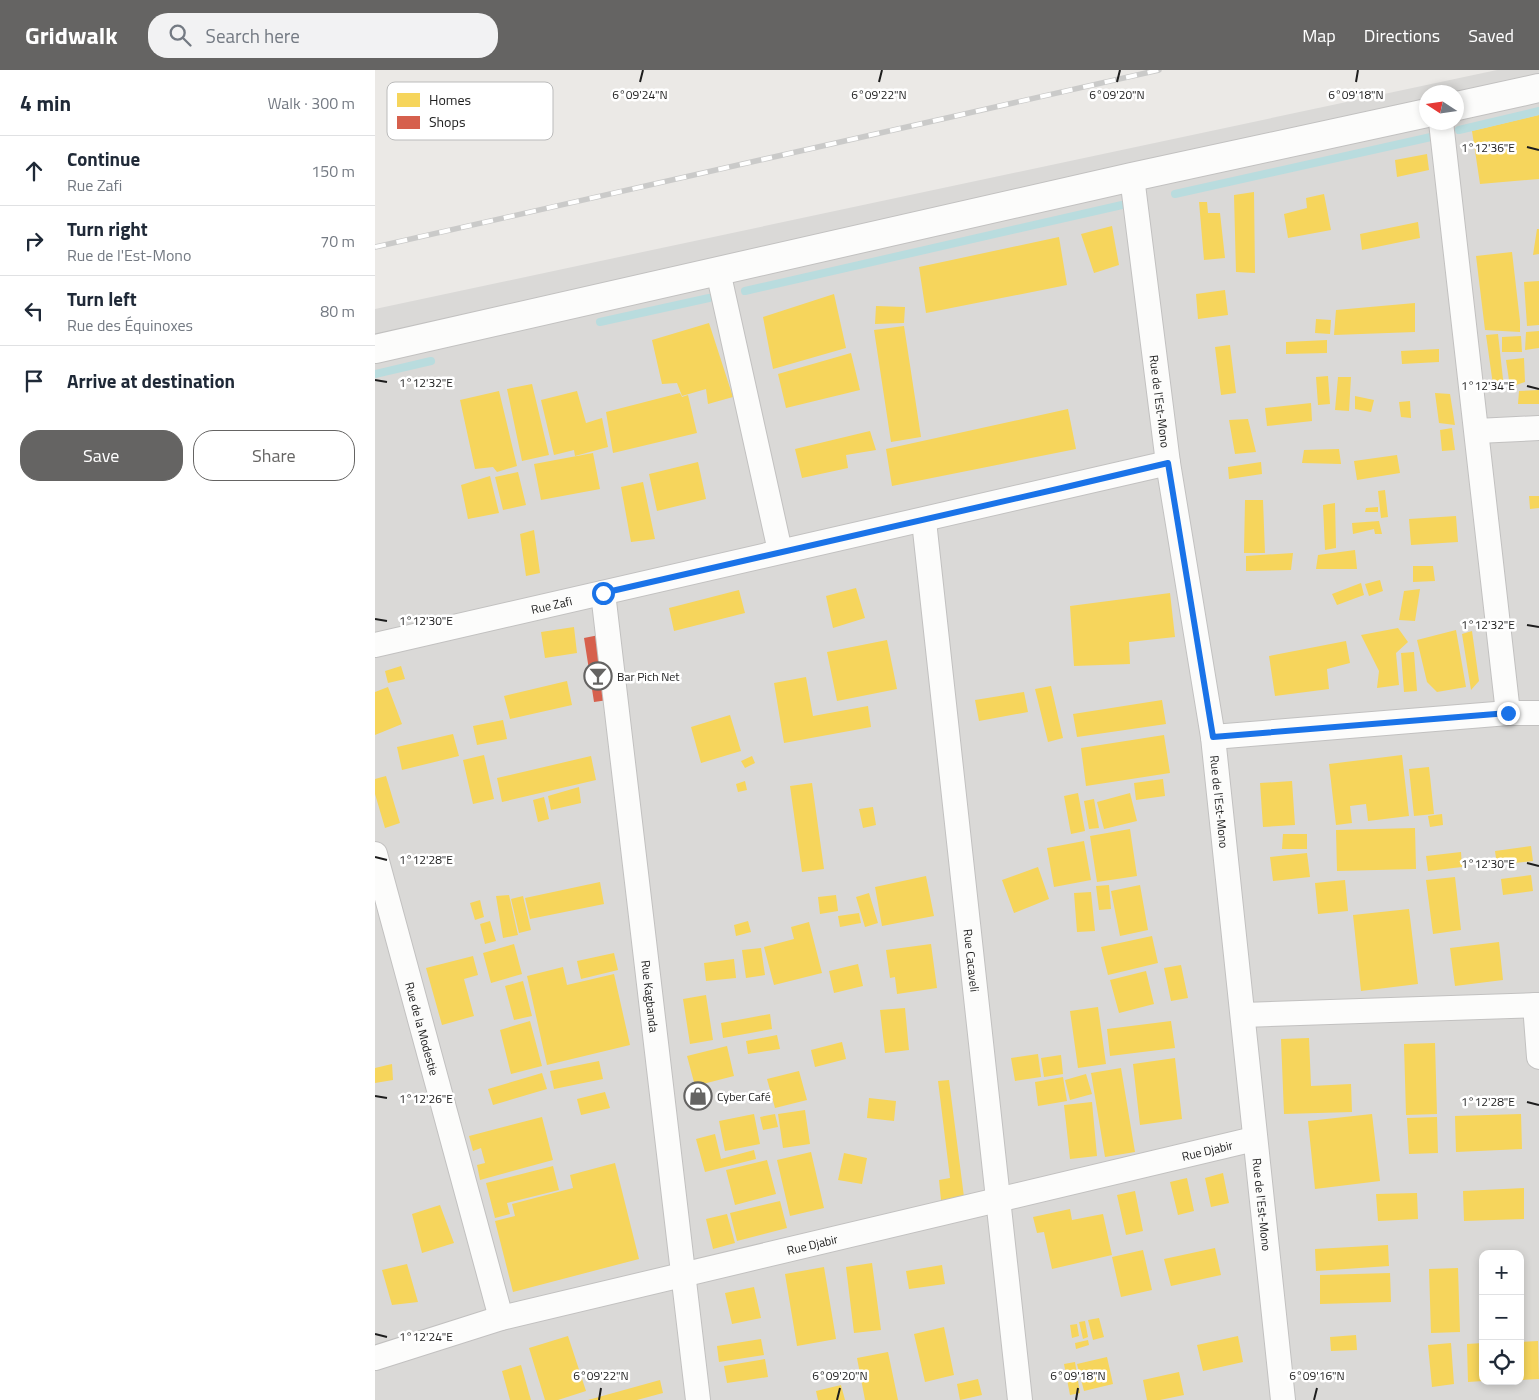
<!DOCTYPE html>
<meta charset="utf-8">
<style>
body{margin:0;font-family:"Titillium Web",sans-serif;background:#f2f2f3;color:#1f2937}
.controls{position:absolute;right:15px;bottom:15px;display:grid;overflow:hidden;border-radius:10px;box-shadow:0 2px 8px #0003}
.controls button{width:45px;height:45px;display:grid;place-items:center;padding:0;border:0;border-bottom:1px solid #e0e1e3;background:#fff;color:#1f2937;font:25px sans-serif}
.compass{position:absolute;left:1044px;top:15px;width:45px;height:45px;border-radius:50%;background:#fff;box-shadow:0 2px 8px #0003;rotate:282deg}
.stop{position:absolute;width:15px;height:15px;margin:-11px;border:4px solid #1a73e8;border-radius:50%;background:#fff}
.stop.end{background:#1a73e8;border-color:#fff;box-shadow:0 1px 5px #0008}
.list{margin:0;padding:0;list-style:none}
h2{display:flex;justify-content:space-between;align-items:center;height:65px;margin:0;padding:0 20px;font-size:21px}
h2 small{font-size:16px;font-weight:400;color:#747a83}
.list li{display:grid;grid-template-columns:32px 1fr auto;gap:15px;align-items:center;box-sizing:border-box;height:70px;padding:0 20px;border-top:1px solid #e0e1e3}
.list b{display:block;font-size:19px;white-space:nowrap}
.list p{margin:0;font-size:16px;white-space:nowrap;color:#747a83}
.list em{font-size:16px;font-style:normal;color:#747a83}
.actions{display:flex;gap:10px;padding:15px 20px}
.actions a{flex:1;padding:11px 0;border:1px solid #656463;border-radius:20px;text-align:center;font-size:18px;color:#656463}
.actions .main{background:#656463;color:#fff}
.icon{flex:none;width:28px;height:28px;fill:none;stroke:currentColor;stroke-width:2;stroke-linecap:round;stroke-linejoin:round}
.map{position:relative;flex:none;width:1164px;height:1330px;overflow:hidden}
header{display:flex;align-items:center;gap:30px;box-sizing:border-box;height:70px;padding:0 25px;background:#656463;color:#fff}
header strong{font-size:24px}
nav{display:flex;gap:28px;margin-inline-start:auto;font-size:18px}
.search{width:350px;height:45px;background:#f2f2f3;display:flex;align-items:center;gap:12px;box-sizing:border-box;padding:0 18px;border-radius:20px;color:#747a83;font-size:19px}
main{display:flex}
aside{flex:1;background:#fff}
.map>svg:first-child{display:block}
</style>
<header>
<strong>Gridwalk</strong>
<div class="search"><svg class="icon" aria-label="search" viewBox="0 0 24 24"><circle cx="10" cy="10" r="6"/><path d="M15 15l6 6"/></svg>Search here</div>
<nav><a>Map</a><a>Directions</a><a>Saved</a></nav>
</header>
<main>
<aside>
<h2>4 min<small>Walk · 300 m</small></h2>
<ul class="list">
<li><svg class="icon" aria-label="ahead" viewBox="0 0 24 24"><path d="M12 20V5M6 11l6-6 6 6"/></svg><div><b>Continue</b><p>Rue Zafi</p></div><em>150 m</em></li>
<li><svg class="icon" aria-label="right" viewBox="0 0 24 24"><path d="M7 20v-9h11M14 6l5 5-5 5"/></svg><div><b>Turn right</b><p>Rue de l'Est-Mono</p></div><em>70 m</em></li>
<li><svg class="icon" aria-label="left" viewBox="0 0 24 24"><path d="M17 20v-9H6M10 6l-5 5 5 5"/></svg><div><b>Turn left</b><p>Rue des Équinoxes</p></div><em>80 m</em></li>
<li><svg class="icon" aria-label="arrive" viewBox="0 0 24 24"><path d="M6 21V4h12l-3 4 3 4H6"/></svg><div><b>Arrive at destination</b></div></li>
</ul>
<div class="actions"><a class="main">Save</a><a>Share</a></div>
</aside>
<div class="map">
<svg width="1164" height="1330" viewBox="0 0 1164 1330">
<rect width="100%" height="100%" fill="#ebe9e6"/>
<path fill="#dad9d7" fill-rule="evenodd" d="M1122 0H1164V1330H0V239ZM1052 22H1082V52H1052ZM1108 1184H1145V1311H1108Z"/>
<path fill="#f6d55c" d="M1164 45V109L1105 114 1097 61Z
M1052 84 1054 100 1022 107 1020 90Z
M879 122 880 203 861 202 859 125Z
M949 124 956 160 913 168 909 144 932 138 931 128Z
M824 132H832L833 143H845L850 188 829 190Z
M1043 152 1045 168 987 180 985 164Z
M737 156 744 195 719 203 706 164Z
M1162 159H1164V184L1158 185Z
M684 167 692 215 551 243 544 197Z
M1137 182 1145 251V262L1110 260 1101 186Z
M1164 211V255L1152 256 1149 212Z
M850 220 853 245 823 249 821 224Z
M459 224 471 278 398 299 388 247Z
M1040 233V262L959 265 961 240Z
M501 236 530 237 529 253 500 254Z
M941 249 956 250 955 264 940 263Z
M334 253 358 327 333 334 331 319 307 326 302 313 287 314 277 270Z
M529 256 546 367 516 372 499 260Z
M1164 261V278L1150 280 1151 262Z
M1123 264 1129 318 1119 322 1111 265Z
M1146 266 1147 282H1127V267Z
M952 270V283L911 284V272Z
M855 275 861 323 846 325 840 277Z
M1064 279V292L1027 294 1026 281Z
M476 283 485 320 411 338 403 304Z
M1149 288 1150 312 1135 317 1131 290Z
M953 306 955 334 943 335 941 307Z
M963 307H976L974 341 960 340Z
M157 314 174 385 147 391 132 319Z
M1164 320V334H1143L1144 321Z
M124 321 142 396 122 402 118 397 100 399 85 330Z
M202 321 211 353 227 348 233 377 200 386 199 380 179 385 166 330Z
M305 323 307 327 313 325 322 363 238 383 231 342Z
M1060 323 1075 324 1080 355 1064 353Z
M980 326 999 330 996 342 980 339Z
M1035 331 1036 348 1026 347 1024 332Z
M936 333 937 351 892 356 890 338Z
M693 339 701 379 517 416 511 379Z
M873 349 881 382 860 384 854 350Z
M1077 358 1080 380 1067 381 1065 360Z
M495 361 501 380 471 385 473 398 427 408 420 379Z
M964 379 966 394 927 393 929 380Z
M218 383 225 419 166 430 159 394Z
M1022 385 1025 403 982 410 979 391Z
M323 392 331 429 282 441 274 404Z
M886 392 887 404 854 409 853 397Z
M143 402 151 435 128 440 120 407Z
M115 406 124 443 93 449 86 415Z
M268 412 280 469 256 472 246 417Z
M1010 420 1013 447 1006 448 1003 421Z
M1154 426H1164V438L1155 439Z
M870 430H888L890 483H869Z
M960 433 961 478 950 480 948 435Z
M1003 437V442H990L991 438Z
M1081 446 1083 472 1036 475 1034 449Z
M1004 451 1007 464H1000L999 459 978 464 977 453Z
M159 460 165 503 151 506 145 464Z
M980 480 982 499H941L943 485Z
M918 483 916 500 871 501V486Z
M1038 496H1058L1060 511 1038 512Z
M1005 510 1008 521 994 526 990 514Z
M986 513 989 525 962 535 957 524Z
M481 518 490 548 458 558 451 526Z
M1045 519 1040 551 1024 550 1029 521Z
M364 520 370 543 299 561 294 538Z
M795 523 800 567 754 572 755 594 699 596 695 536Z
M199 557 202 583 170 588 166 562Z
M1023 558 1033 572 1021 583 1024 615 1002 618 1004 601 986 565Z
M1081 560 1091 617 1062 622 1052 612 1042 570Z
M1097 561 1104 611 1096 620 1087 564Z
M512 570 522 619 462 631 452 582Z
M971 571 975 593 952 599 954 619 900 626 894 586Z
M1039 582 1042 621 1029 622 1026 583Z
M26 596 30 609 13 613 10 601Z
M431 607 438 646 493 636 496 657 409 673 399 613Z
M192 611 197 635 135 649 129 626Z
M676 616 688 668 673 672 660 619Z
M13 617 27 654 0 665V622Z
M649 622 653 642 604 651 600 630Z
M787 630 791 654 702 667 698 644Z
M355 645 366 681 326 693 316 657Z
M128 650 132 669 102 675 98 656Z
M78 664 84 686 27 700 22 677Z
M789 665 795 703 711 716 706 678Z
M109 685 119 729 98 734 88 690Z
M1027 685 1034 746 993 751 991 734 975 736 977 753 961 755 954 694Z
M216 686 221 710 127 732 122 708Z
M377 686 380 693 370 698 366 691Z
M1054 697 1059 744 1039 746 1034 699Z
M11 706 25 753 10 758 0 724V709Z
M788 709 790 726 761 730 759 713Z
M370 711 372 720 363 722 361 714Z
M917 711 920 755 888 757 885 713Z
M437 713 449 799 427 802 415 716Z
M204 717 206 733 176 740 173 726Z
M703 723 710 761 696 764 689 726Z
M755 723 762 751 729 759 722 732Z
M169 727 174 749 163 752 158 730Z
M719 729 724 758 714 759 709 731Z
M498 737 501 755 488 758 484 739Z
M1067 744 1068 755 1055 757 1053 746Z
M1040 758 1041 799 962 801 961 760Z
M755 759 762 806 722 812 715 766Z
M908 764H932V779H907Z
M709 771 716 810 679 817 672 778Z
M1156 776 1158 791 1122 795 1120 781Z
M1086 782 1087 797 1053 801 1051 786Z
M932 783 935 807 898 811 895 787Z
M663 797 674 829 639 843 627 810Z
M1156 805 1158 821 1128 825 1126 809Z
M551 806 559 846 507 856 500 817Z
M1080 807 1086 860 1058 864 1051 810Z
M970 810 973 841 943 844 940 813Z
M225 812 229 834 155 849 150 828Z
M734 815 736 839 724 840 721 816Z
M765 815 773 860 745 866 736 821Z
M716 822 720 861 702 862 699 823Z
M494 823 503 853 490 857 481 827Z
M134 825 143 865 128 868 121 826Z
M461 825 463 841 445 844 443 827Z
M148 826 156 860 144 863 136 829Z
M105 830 109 847 100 850 95 833Z
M1034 839 1043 914 986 921 978 845Z
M484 843 486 853 465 857 463 846Z
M115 851 121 871 110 874 105 854Z
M373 851 376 862 361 866 359 855Z
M434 852 447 903 399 915 389 877 419 869 416 857Z
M777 866 783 893 733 905 726 877Z
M1124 872 1128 910 1080 916 1075 878Z
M139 874 147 904 116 913 108 883Z
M556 874 562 918 522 924 520 907 515 908 511 880Z
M386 878 390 905 371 908 367 880Z
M239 883 243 900 206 909 202 891Z
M98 886 103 905 89 909 99 946 67 955 51 898Z
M359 889 361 908 331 911 329 893Z
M483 894 488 916 459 923 454 901Z
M806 895 813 928 796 931 789 898Z
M188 897 192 915 239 904 255 975 172 995 152 906Z
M771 901 779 934 744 943 735 910Z
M148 911 157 946 139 950 130 916Z
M331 925 338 970 315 974 308 929Z
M723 937 731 994 703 998 695 941Z
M530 938 534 980 510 983 505 940Z
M395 944 397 959 348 968 346 953Z
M155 951 167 996 136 1004 125 960Z
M796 951 800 978 735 986 732 959Z
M402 965 405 979 373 984 371 971Z
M934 968 936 1016 976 1014 977 1042 909 1044 906 969Z
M467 972 471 989 440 997 436 980Z
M1060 973 1062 1044 1031 1045 1029 974Z
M352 976 359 1006 320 1016 312 986Z
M663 984 666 1007 640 1011 636 988Z
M686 985 688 1004 669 1007 666 988Z
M800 988 807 1049 765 1055 758 994Z
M224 991 228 1009 179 1019 175 1001Z
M17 994 18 1010 0 1013V998Z
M746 998 760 1082 730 1087 716 1003Z
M424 1001 432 1030 400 1038 392 1009Z
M167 1003 172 1019 118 1035 113 1019Z
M711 1004 717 1024 695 1030 690 1010Z
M688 1007 692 1031 663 1036 660 1012Z
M574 1010 589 1127 566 1130 564 1110 575 1108 563 1011Z
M230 1022 235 1038 206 1045 202 1029Z
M494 1028 521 1031 519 1051 492 1048Z
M717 1032 722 1086 695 1089 689 1035Z
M430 1040 435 1074 408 1078 403 1044Z
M379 1044 385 1074 350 1081 344 1051Z
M400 1044 403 1057 388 1060 385 1047Z
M997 1044 1005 1111 940 1119 933 1051Z
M1146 1044 1147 1079 1081 1082 1080 1046Z
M167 1047 178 1090 105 1110 102 1095 110 1093 106 1078 98 1081 94 1066Z
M1062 1047 1063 1083 1034 1084 1032 1048Z
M340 1064 346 1089 379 1080 381 1089 330 1102 321 1069Z
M436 1082 449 1138 415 1146 402 1090Z
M469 1083 492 1088 487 1114 463 1110Z
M392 1090 401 1124 360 1135 351 1100Z
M240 1093 264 1189 138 1222 120 1151 140 1146 137 1134 198 1118 195 1105Z
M178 1096 184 1120 132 1133 135 1144 120 1148 111 1113Z
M848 1103 854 1133 836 1137 830 1108Z
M812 1108 819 1141 803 1145 795 1112Z
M1149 1118V1149L1089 1151 1088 1121Z
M760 1121 768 1161 751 1165 742 1125Z
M1042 1123 1043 1149 1003 1151 1001 1124Z
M405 1131 412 1158 362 1171 355 1143Z
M65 1135 79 1173 47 1183 37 1144Z
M695 1139 697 1150 728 1144 737 1185 677 1199 669 1162 662 1163 658 1147Z
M352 1144 360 1173 338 1179 331 1149Z
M1013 1175 1014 1196 941 1201 940 1179Z
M840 1178 846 1205 796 1216 789 1189Z
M768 1180 777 1220 746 1227 737 1187Z
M497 1193 506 1260 479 1263 471 1197Z
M32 1194 43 1232 17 1235 7 1200Z
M567 1195 570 1214 534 1219 531 1201Z
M449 1197 461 1269 422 1276 410 1204Z
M1083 1198 1085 1262 1056 1263 1054 1199Z
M1015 1203 1016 1232 945 1234V1205Z
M379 1217 386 1248 357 1254 350 1223Z
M724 1248 729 1267 718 1270 713 1250Z
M710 1251 713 1267 708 1269 704 1252Z
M702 1254 704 1266 697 1268 695 1255Z
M569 1257 579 1305 550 1312 539 1264Z
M981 1265 982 1280 956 1281 955 1267Z
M193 1266 211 1321 183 1330H170L154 1278Z
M863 1266 868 1292 828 1301 822 1275Z
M386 1269 389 1285 344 1292 342 1276Z
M713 1270 714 1275 701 1279 700 1273Z
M1163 1271 1164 1309 1145 1310V1272Z
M1076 1273 1079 1314 1057 1317 1053 1275Z
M1108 1273V1311L1093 1312 1092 1274Z
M513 1282 523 1330H490L482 1288Z
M732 1287 738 1314 709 1321 702 1294Z
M390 1289 393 1307 352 1313 349 1296Z
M700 1292 705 1323 695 1325 689 1294Z
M146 1295 156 1330H135L127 1301Z
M804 1302 809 1325 785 1330H772L768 1310Z
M603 1309 607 1325 585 1330 582 1314Z
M285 1310 288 1323 262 1330H213Z
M466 1315 470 1330H443L441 1321Z"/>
<path fill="#d6604d" d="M224 565 233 630 219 632 209 568Z"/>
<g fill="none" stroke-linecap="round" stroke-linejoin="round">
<path stroke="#b9dcde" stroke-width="8" d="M1084 60 1164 41
M800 124 1065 65
M370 221 747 135
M225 252 334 228
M0 304 56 291"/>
<g stroke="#c2c1c0" stroke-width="26">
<g id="minor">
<path d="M1066 52 1133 643"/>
<path id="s1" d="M757 107 793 393 838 667 908 1330"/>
<path d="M343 201 405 481"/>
<path d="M1102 361 1164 358"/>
<path id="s2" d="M549 451 645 1330"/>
<path id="s3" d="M228 523 323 1330"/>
<path id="s4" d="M0 575C264 514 529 456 793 393"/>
<path d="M838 667 1133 643H1164"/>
<path id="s5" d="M0 784 126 1248"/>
<path d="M1160 935 1164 987"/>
<path d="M868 945 1164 935"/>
<path id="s6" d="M0 1288 126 1248 879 1069"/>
</g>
</g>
<g stroke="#c2c1c0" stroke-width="30">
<path id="tertiary" d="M1082 36 1164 18
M0 279 757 107 1052 43"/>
</g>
<use href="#minor" stroke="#fcfcfb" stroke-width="24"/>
<use href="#tertiary" stroke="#fcfcfb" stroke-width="28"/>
<g stroke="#cacac9" stroke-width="5.5">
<path id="rail" d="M0 177 784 0"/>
</g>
<use href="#rail" stroke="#fff" stroke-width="4" stroke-dasharray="11" stroke-linecap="butt"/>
</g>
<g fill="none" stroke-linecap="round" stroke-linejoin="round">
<path stroke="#1a73e8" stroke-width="6" d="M228 523C416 479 605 438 793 393L838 667 1133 643"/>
</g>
<path fill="none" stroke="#1d1d1d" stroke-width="2" d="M265 12 268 0M504 12 507 0M742 12 745 0M981 12 983 0M1152 77 1164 80M0 310 12 312M1152 316 1164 319M0 549 12 551M1152 555 1164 557M0 787 12 790M1152 793 1164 796M0 1026 12 1028M1152 1032 1164 1035M0 1264 12 1267M224 1330 226 1318M462 1330 465 1318M701 1330 703 1318M939 1330 942 1318"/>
<defs>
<g id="bar-ring" transform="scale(1.4375)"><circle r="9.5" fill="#fff" stroke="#656463" stroke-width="1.5"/><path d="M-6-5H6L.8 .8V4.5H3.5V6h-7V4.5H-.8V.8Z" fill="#656463"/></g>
<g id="shop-ring" transform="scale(1.4375)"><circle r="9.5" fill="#fff" stroke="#656463" stroke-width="1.5"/><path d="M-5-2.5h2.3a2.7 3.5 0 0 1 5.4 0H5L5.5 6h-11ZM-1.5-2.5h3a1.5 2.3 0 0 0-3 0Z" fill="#656463"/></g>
</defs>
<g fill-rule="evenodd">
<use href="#bar-ring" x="223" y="606"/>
<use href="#shop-ring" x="323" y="1026"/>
</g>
<g text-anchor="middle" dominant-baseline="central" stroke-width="5" stroke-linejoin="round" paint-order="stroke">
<g font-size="12" fill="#1d1d1d" stroke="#fff">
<text stroke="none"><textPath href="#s1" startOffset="226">Rue de l'Est-Mono</textPath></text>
<text stroke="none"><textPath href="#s4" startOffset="181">Rue Zafi</textPath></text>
<text stroke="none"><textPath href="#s1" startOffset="631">Rue de l'Est-Mono</textPath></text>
<text stroke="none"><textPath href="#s2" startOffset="442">Rue Cacaveli</textPath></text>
<text stroke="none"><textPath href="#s3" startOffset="406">Rue Kagbanda</textPath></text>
<text stroke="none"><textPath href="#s5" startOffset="181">Rue de la Modestie</textPath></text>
<text stroke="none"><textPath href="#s6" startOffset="858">Rue Djabir</textPath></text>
<text stroke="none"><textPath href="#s1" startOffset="1036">Rue de l'Est-Mono</textPath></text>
<text stroke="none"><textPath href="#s6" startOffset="452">Rue Djabir</textPath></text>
</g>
<g font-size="12" fill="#1d1d1d" stroke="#fff" text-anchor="start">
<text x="242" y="606">Bar Pich Net</text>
<text x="342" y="1026">Cyber Café</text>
</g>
</g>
<rect x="12" y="12" width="166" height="58" rx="8" fill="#fff" stroke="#bbb" stroke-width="1"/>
<rect x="22" y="23" width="23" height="14" fill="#f6d55c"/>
<rect x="22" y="46" width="23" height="13" fill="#d6604d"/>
<g font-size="14" fill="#1d1d1d">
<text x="54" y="35">Homes</text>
<text x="54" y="57">Shops</text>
</g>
<g font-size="12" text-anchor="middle" fill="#1d1d1d" stroke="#fff" stroke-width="5" stroke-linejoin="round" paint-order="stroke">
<text x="265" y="29">6°09'24"N</text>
<text x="504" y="29">6°09'22"N</text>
<text x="742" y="29">6°09'20"N</text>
<text x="981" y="29">6°09'18"N</text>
<text x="1113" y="82">1°12'36"E</text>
<text x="51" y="317">1°12'32"E</text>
<text x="1113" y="320">1°12'34"E</text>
<text x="51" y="555">1°12'30"E</text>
<text x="1113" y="559">1°12'32"E</text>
<text x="51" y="794">1°12'28"E</text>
<text x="1113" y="798">1°12'30"E</text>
<text x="51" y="1033">1°12'26"E</text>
<text x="1113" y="1036">1°12'28"E</text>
<text x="51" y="1271">1°12'24"E</text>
<text x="226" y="1310">6°09'22"N</text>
<text x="465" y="1310">6°09'20"N</text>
<text x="703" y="1310">6°09'18"N</text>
<text x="942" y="1310">6°09'16"N</text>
</g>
</svg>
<div class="controls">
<button>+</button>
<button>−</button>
<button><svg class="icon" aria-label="locate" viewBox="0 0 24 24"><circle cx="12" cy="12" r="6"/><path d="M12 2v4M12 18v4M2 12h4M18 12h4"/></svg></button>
</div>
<svg class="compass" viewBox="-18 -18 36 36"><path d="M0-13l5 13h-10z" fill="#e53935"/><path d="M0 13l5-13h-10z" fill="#747a83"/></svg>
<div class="stop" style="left:228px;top:523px"></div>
<div class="stop end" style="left:1133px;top:643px"></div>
</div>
</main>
